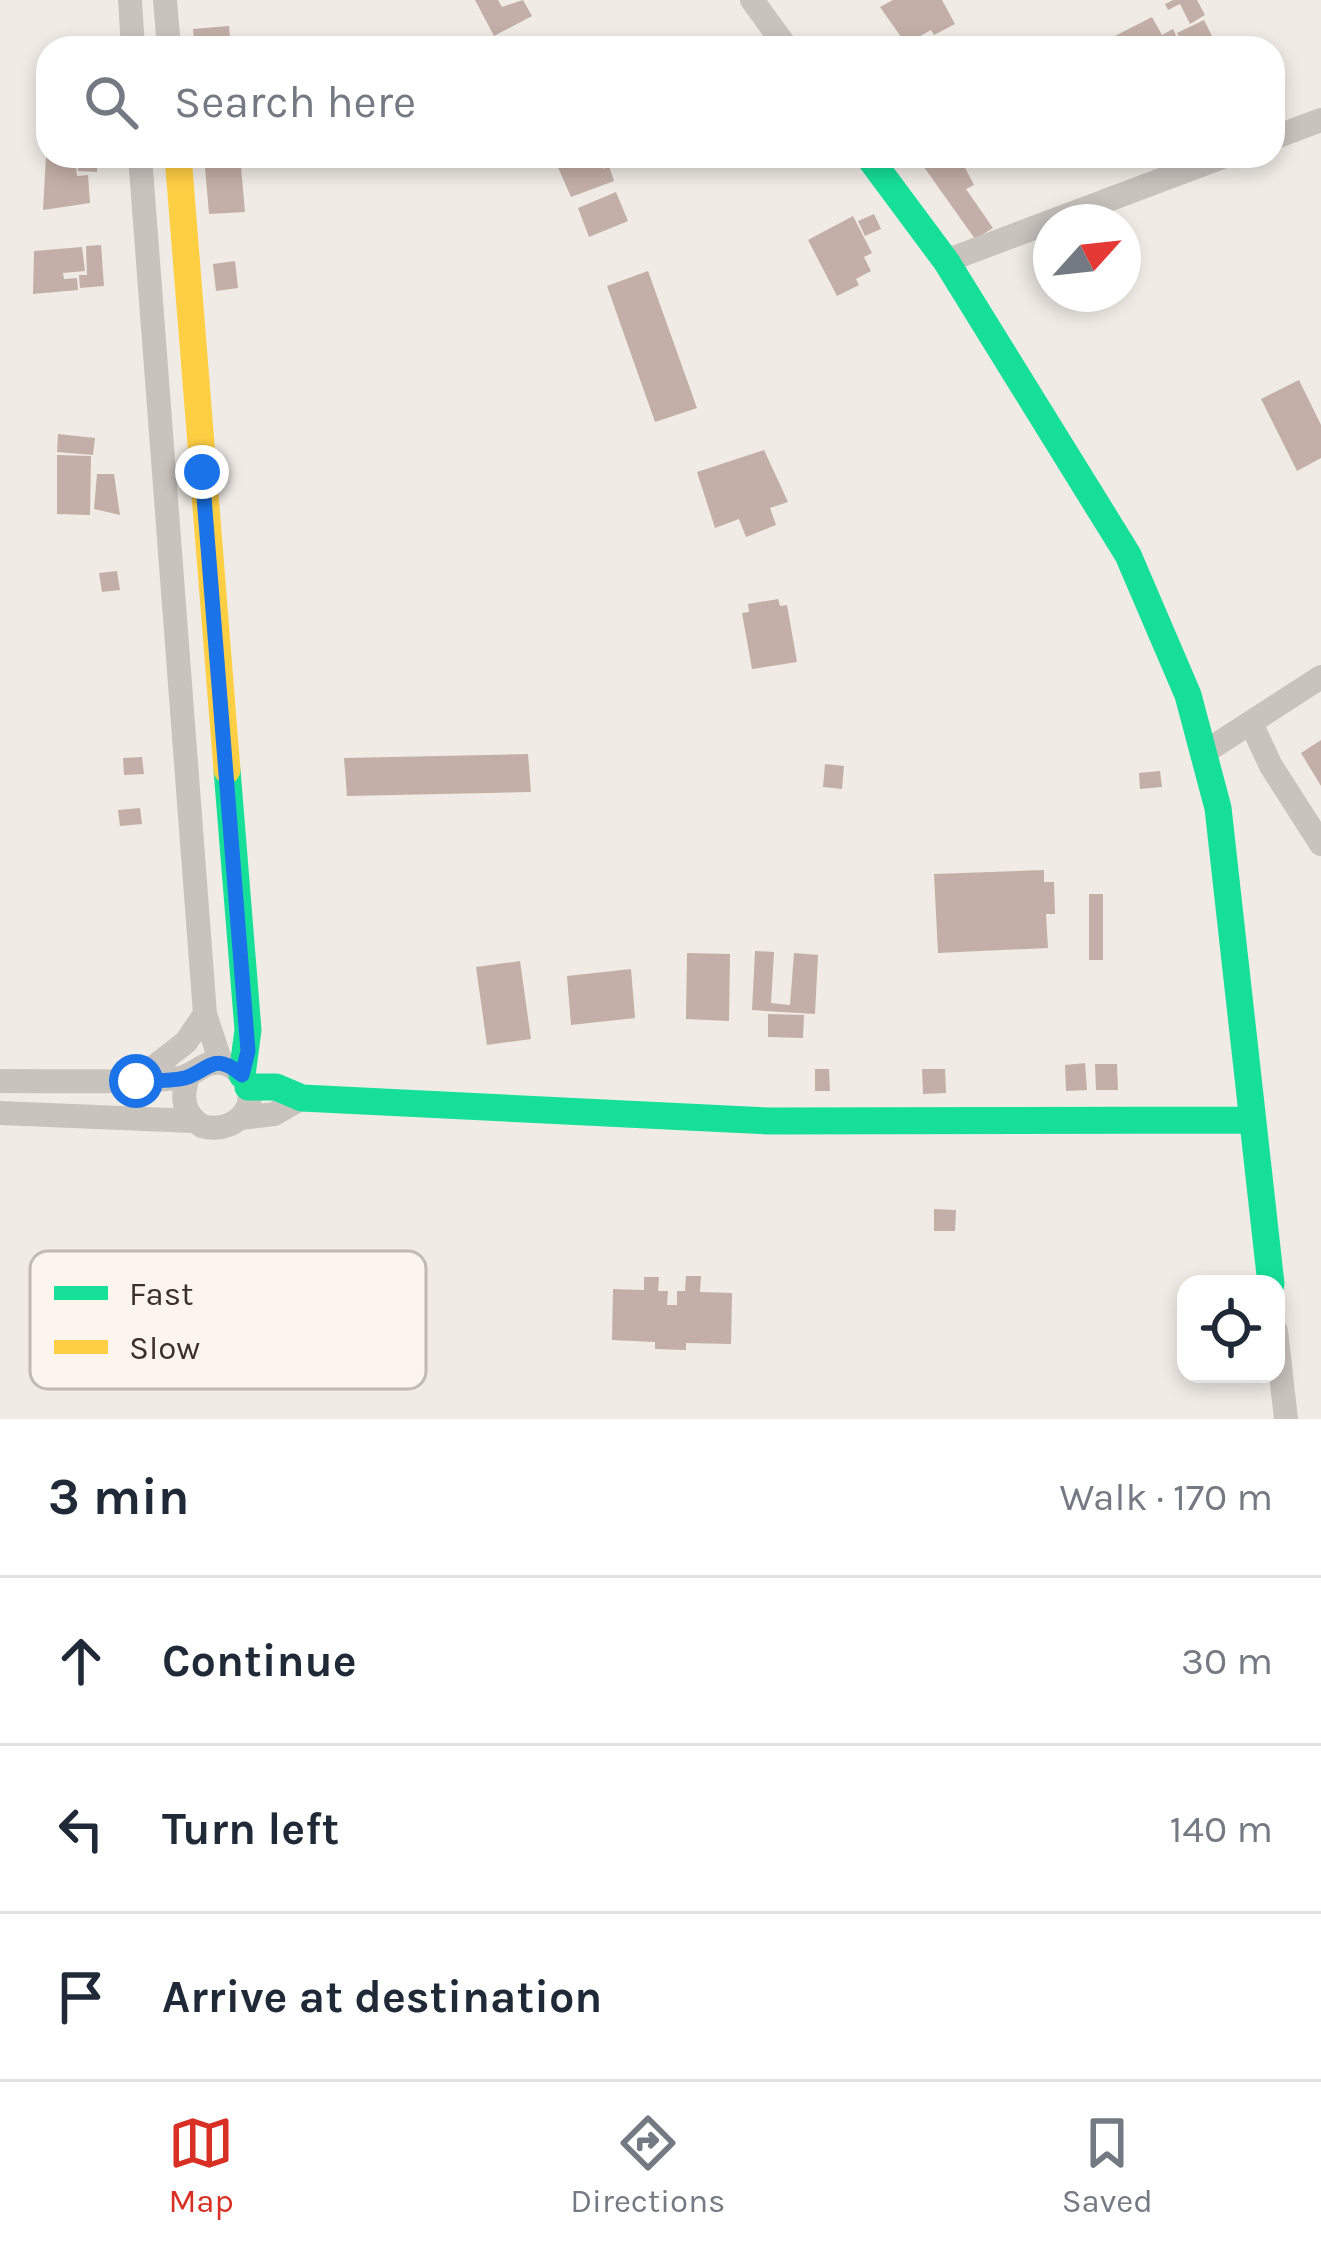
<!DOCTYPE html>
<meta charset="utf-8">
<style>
body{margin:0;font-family:Karla,sans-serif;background:#f2f2f3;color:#1f2937}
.controls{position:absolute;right:36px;bottom:36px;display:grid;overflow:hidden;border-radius:24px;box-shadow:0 6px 18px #0003}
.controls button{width:108px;height:108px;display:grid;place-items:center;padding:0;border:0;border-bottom:3px solid #e0e1e3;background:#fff;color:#1f2937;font:60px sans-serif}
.compass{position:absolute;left:1033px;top:204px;width:108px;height:108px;border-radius:50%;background:#fff;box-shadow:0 6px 18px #0003;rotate:63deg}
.stop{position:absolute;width:36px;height:36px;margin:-27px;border:9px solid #1a73e8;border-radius:50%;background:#fff}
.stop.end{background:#1a73e8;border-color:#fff;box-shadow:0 3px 12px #0008}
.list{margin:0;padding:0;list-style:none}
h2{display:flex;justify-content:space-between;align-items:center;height:156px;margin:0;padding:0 48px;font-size:51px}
h2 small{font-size:39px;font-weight:400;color:#747a83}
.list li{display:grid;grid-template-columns:78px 1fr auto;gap:36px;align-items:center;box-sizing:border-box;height:168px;padding:0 48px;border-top:3px solid #e0e1e3}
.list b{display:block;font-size:45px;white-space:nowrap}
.list em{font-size:39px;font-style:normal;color:#747a83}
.icon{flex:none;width:66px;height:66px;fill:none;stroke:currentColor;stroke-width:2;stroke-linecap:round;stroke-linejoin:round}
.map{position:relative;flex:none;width:1321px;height:1419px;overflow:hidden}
.search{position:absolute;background:#fff;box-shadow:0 6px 18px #0003;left:36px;right:36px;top:36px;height:132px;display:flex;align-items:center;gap:30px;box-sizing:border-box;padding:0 42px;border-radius:36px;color:#747a83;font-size:45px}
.sheet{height:660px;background:#fff}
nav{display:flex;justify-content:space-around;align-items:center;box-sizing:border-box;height:168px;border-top:3px solid #e0e1e3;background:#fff;font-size:33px;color:#747a83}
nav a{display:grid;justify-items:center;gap:6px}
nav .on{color:#d93025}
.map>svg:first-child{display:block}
</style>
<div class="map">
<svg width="1321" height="1419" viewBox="0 0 1321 1419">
<rect width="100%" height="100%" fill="#f0ebe5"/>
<path fill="#c3afa7" d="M475 0H498L502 7 523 0 532 16 494 36Z
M893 0H942L955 24 934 35 931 30 906 44 880 7Z
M1173 0H1197L1205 15 1190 24 1180 4 1168 10 1165 4Z
M1152 17 1162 35 1173 29 1182 48H1164L1160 41 1148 48H1111L1107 40Z
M1204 20 1218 48H1185L1177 33Z
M229 26 231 48H195L193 29Z
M958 38 964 48H938Z
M46 156H75L77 176 88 175 90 203 43 210Z
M79 156H97V172L78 171Z
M204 156H240L245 212 209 214Z
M553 156H597L603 169 609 166 614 181 571 197Z
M924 156H959L974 185 966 189 993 228 975 239 919 160Z
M1098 156H1115L1118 161 1104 168Z
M616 192 628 221 589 237 578 208Z
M874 214 881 229 865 236 858 221Z
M853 216 872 253 864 257 871 271 856 279 859 285 837 296 808 240Z
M101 245 104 286 80 288 79 275H87L86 246Z
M82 247 85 271 63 273 64 279 77 278 78 290 33 294 34 251Z
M235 261 238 288 216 291 213 264Z
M648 271 697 408 655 422 607 286Z
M1299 380 1321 425V458L1297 471 1261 399Z
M58 434 95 438 93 455 57 452Z
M764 450 788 502 770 508 776 525 746 537 739 519 715 528 697 472Z
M57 455 91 456 90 515 57 514Z
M97 474H114L120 515 94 509Z
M117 571 120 590 102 592 99 573Z
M778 599 780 606 787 605 797 662 752 669 742 613 749 612 748 604Z
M1321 740V786L1301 753Z
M528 754 531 792 347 796 344 758Z
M142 757 144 774 124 775 123 758Z
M825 764 844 766 842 789 823 787Z
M1160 771 1162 787 1140 789 1139 773Z
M140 808 142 824 120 826 118 810Z
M1044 870V882H1054L1055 914H1046L1048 948 938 953 934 874Z
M1089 894H1103V960H1089Z
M755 951 774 952 771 1003 790 1005 794 953 818 955 815 1014 752 1010Z
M687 953 730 954 729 1021 686 1019Z
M520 961 531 1039 487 1045 476 967Z
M631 969 635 1018 571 1025 567 976Z
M768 1014 804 1015 803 1038 768 1037Z
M1085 1063 1087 1090 1066 1091 1065 1065Z
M1095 1064H1117L1118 1090H1096Z
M815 1069H829L830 1091H815Z
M922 1069H945L946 1093 923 1094Z
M934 1209 956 1210 955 1231H934Z
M686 1276H701L700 1292 732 1293 731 1344 686 1343V1350L655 1349V1342L612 1340 613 1289 644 1290V1277H659L658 1291H668L667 1305H677V1291H685Z"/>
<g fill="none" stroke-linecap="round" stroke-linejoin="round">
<path stroke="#c9c3be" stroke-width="24" d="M130 0 133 48
M165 0 169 48
M752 0 787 48
M1273 138 1321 120
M140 156 205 1014 221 1063
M946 261 1225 156
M1251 723 1271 766 1321 844
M1205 752 1321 677
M0 1081C60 1081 120 1083 179 1078 195 1076 203 1060 222 1063 232 1065 239 1071 244 1079 263 1109 230 1135 202 1126 183 1114 181 1097 188 1077
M136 1081 186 1042 205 1014
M0 1113 193 1121
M241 1118 274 1114 302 1098
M1276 1331 1286 1419"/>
<path stroke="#16e098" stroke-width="27" d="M868 156 946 261 1128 555 1188 695 1218 808 1271 1284
M227 770 248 1030 242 1075
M248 1087H276L302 1098 769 1121 1252 1120"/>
<path stroke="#ffcf43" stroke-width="27" d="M178 156 227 770"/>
</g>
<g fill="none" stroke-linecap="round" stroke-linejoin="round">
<path stroke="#1a73e8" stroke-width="15" d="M136 1081C151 1080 174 1082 188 1077 211 1067 216 1053 242 1075L248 1051 202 472"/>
</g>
<rect x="30" y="1251" width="396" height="138" rx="18" fill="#fbf5ee" stroke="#c1bab4" stroke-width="3"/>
<rect x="54" y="1286" width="54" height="14" fill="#16e098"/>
<rect x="54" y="1340" width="54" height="14" fill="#ffcf43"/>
<g font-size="33" fill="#3b302b">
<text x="129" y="1305">Fast</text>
<text x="129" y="1359">Slow</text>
</g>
</svg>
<div class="controls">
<button><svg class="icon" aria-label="locate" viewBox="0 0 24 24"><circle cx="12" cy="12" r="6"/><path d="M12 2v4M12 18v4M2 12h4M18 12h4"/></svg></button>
</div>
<svg class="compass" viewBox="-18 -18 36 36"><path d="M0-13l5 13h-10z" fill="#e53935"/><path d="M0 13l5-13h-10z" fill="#747a83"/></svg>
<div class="stop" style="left:136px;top:1081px"></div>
<div class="stop end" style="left:202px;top:472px"></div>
<div class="search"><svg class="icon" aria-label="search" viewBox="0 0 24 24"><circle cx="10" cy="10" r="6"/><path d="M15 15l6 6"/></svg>Search here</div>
</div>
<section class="sheet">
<h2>3 min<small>Walk · 170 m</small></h2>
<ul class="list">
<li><svg class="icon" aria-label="ahead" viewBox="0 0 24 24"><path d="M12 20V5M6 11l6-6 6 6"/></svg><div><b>Continue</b></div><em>30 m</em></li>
<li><svg class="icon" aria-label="left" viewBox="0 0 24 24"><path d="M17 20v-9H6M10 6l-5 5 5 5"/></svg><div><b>Turn left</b></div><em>140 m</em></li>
<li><svg class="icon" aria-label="arrive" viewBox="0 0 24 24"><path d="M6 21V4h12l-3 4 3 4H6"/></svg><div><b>Arrive at destination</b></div></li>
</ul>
</section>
<nav>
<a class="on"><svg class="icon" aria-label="map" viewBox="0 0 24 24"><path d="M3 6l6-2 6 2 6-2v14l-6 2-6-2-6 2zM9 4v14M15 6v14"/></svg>Map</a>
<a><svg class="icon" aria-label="directions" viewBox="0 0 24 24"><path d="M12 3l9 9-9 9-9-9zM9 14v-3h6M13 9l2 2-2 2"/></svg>Directions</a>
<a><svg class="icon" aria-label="saved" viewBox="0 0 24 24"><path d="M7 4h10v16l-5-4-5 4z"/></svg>Saved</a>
</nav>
